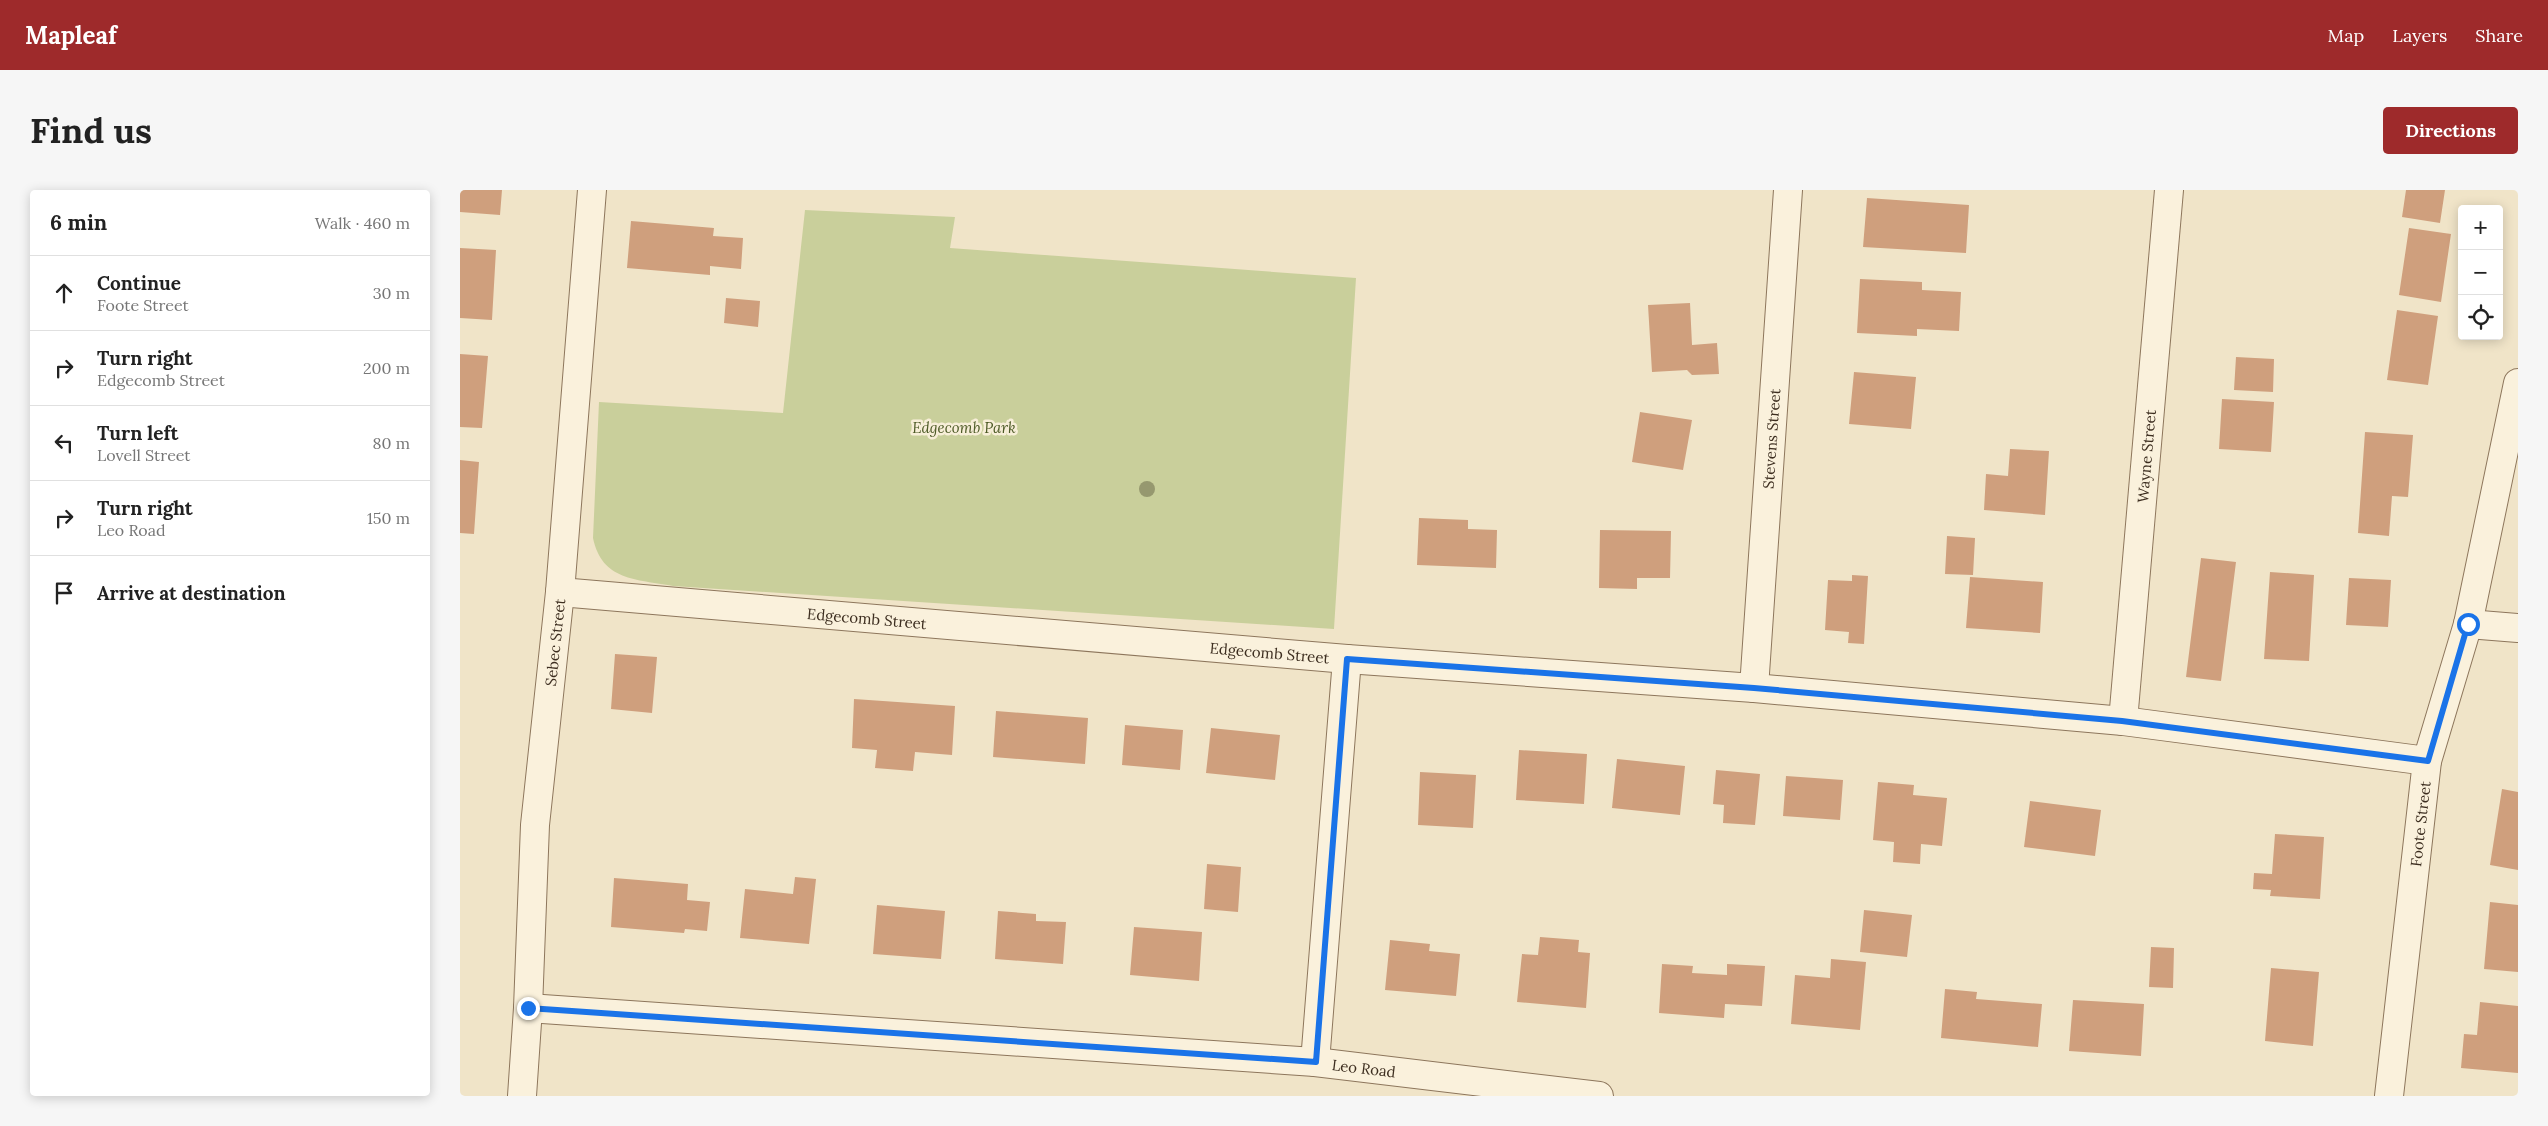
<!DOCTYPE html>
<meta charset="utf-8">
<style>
body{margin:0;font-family:Lora,serif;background:#f6f6f6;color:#222}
.controls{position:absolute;right:15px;top:15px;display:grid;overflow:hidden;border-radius:5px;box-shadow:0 2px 12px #0003}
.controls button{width:45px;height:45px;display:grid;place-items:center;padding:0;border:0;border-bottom:1px solid #e0e0e0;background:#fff;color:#222;font:25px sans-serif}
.stop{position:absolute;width:15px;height:15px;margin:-11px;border:4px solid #1a73e8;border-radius:50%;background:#fff}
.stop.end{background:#1a73e8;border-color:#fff;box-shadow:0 1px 5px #0008}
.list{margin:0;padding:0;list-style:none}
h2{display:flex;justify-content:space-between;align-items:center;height:65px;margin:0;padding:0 20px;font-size:21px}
h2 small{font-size:16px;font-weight:400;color:#767676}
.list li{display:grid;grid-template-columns:32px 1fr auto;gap:15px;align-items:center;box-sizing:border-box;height:75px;padding:0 20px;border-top:1px solid #e0e0e0}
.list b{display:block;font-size:19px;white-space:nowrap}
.list p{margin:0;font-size:16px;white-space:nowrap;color:#767676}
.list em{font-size:16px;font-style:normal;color:#767676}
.icon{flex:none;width:28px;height:28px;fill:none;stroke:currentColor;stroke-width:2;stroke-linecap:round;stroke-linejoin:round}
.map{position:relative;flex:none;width:2058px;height:906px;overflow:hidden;border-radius:5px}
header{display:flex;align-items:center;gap:30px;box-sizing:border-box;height:70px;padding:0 25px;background:#9e2a2b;color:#fff}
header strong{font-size:24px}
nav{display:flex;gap:28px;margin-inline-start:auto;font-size:18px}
.intro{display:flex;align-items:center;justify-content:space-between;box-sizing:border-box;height:120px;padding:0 30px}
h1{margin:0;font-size:35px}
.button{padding:12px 22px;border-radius:5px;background:#9e2a2b;color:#fff;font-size:18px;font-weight:700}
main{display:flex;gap:30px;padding:0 30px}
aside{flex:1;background:#fff;border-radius:5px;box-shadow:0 2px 12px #0003}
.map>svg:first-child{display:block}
</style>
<header>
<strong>Mapleaf</strong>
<nav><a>Map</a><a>Layers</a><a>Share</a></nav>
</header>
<div class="intro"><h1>Find us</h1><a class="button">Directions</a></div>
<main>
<aside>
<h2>6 min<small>Walk · 460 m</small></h2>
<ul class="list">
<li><svg class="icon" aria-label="ahead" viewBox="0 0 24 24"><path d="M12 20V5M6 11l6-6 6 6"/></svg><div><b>Continue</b><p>Foote Street</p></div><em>30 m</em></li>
<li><svg class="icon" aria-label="right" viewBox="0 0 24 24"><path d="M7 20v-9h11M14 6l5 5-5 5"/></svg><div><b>Turn right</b><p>Edgecomb Street</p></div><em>200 m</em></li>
<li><svg class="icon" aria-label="left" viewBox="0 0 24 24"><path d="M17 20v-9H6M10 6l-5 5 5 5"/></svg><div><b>Turn left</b><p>Lovell Street</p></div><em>80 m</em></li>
<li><svg class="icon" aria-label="right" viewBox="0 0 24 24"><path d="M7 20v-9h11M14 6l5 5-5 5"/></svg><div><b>Turn right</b><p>Leo Road</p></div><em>150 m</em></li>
<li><svg class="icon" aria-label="arrive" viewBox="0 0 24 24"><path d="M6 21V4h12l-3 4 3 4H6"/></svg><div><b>Arrive at destination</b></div></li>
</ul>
</aside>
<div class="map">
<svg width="2058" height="906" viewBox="0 0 2058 906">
<rect width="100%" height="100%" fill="#f0e4c8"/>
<path fill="#c9cf9b" d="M345 20 495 27 490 58 896 88 874 439 213 396C176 389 142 391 133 348L139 212 323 223Z"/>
<path fill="#cf9f7d" d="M0 0H42L40 25 0 22Z
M1946 0H1985L1980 33 1942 27Z
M1407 8 1509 15 1506 63 1403 57Z
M171 31 254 38 253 46 283 48 281 79 250 76V85L167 78Z
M1949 38 1991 44 1981 112 1939 105Z
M0 58 36 60 32 130 0 128Z
M1400 89 1462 92V100L1501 102 1499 141 1457 139V146L1397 143Z
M266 108 300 111 298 137 264 133Z
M1230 113 1232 155 1257 153 1259 184 1232 185 1227 180 1192 182 1188 115Z
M1937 120 1978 126 1968 195 1927 190Z
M0 164 28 166 22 238 0 237Z
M1776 167 1814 169 1813 202 1774 200Z
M1394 182 1456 187 1451 239 1389 234Z
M1762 209 1814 212 1811 262 1759 259Z
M1180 222 1232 230 1223 280 1172 272Z
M1905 242 1953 245 1948 307 1932 306 1929 346 1898 343Z
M1550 259 1589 261 1585 325 1524 320 1526 284 1548 286Z
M0 270 19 272 14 344 0 343Z
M959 328 1008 330V339L1037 340 1036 378 957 375Z
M1140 340 1211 341 1210 388H1177V399L1139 398Z
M1487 346 1515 348 1513 385 1485 384Z
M1741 368 1776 372 1761 491 1726 487Z
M1810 382 1854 385 1849 471 1804 469Z
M1392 385 1408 386 1404 454 1388 453 1389 442 1365 440 1368 390 1392 391Z
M1510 387 1583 392 1580 443 1506 438Z
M1889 388 1931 390 1928 437 1886 435Z
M155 464 197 467 192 523 151 519Z
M394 509 495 516 492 565 455 562 453 581 415 578 417 560 392 558Z
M536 521 628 528 625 574 533 567Z
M665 535 723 540 720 580 662 575Z
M751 538 820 545 815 590 746 583Z
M1059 560 1127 564 1124 614 1056 610Z
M1157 569 1225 576 1220 625 1152 618Z
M1256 580 1300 584 1295 635 1263 633 1264 615 1253 614Z
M960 582 1016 585 1013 638 958 635Z
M1326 586 1383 590 1380 630 1323 626Z
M1418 592 1454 595 1453 605 1487 608 1482 656 1461 654 1460 674 1433 672 1434 652 1413 650Z
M2042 599 2058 602V680L2030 675Z
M1570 611 1641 620 1635 666 1564 657Z
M1815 644 1864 647 1860 709 1810 706 1811 700 1793 699 1794 683 1812 684Z
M747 674 781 677 778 722 744 719Z
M335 687 356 689 349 754 280 748 285 699 333 704Z
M154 688 228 694 227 710 250 712 247 741 225 739 224 743 151 737Z
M2030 712 2058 715V782L2024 779Z
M417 715 485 721 481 769 413 764Z
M1404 720 1452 725 1447 767 1400 762Z
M538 721 576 724V731L606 732 603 774 535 769Z
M674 737 742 742 739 791 670 785Z
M1080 747 1119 750 1118 762 1130 763 1126 818 1057 812 1062 764 1078 765Z
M930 750 970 754 969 761 1000 764 996 806 925 800Z
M1691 757 1714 758 1713 798 1689 797Z
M1371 769 1406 772 1400 840 1331 834 1335 785 1370 788Z
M1202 774 1233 776 1232 783 1267 785V774L1305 776 1302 816 1265 814 1264 828 1199 823Z
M1811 778 1859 782 1853 856 1805 851Z
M1485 799 1517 802 1516 809 1582 814 1578 857 1481 848Z
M1613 810 1684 814 1681 866 1609 861Z
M2020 812 2058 816V883L2001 878 2004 844 2017 845Z"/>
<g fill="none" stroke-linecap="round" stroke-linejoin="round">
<g stroke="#8d765c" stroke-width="30">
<g id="minor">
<path id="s1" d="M100 402 887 469 1294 498 1663 531 1967 571"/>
<path d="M2008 434 2058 438"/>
<path id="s2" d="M1294 498 1328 0"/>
<path id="s3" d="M1663 531 1709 0"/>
<path id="s4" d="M68 818 855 872 1139 906"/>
<path d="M855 872 887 469"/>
<path id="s5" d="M62 906 68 818 75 635 100 402 132 0"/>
<path id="s6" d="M1929 906 1967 571 2008 434 2058 193"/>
</g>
</g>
<use href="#minor" stroke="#faf1dc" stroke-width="28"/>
</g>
<circle fill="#96986f" cx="687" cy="299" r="8"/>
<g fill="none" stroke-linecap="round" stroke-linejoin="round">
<path stroke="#1a73e8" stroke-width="6" d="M68 818 856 872 887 469 1294 498 1662 531 1968 571 2008 434"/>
</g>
<g text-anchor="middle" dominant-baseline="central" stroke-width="5" stroke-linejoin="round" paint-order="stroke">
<g font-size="15" font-style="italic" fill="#4d5a26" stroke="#f7eed8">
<text x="504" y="237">Edgecomb Park</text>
</g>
<g font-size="15" fill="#3d2e20" stroke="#f7eed8">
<text stroke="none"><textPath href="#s2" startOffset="250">Stevens Street</textPath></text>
<text stroke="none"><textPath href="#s3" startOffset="266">Wayne Street</textPath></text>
<text stroke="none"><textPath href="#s1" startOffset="308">Edgecomb Street</textPath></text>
<text stroke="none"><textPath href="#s5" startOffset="455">Sebec Street</textPath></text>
<text stroke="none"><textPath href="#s1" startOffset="712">Edgecomb Street</textPath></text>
<text stroke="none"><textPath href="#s6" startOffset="274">Foote Street</textPath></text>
<text stroke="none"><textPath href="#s4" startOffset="838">Leo Road</textPath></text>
</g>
</g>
</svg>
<div class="controls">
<button>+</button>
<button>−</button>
<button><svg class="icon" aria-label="locate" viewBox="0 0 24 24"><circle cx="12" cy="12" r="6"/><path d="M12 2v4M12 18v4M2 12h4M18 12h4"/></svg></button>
</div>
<div class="stop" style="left:2008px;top:434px"></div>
<div class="stop end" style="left:68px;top:818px"></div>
</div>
</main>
